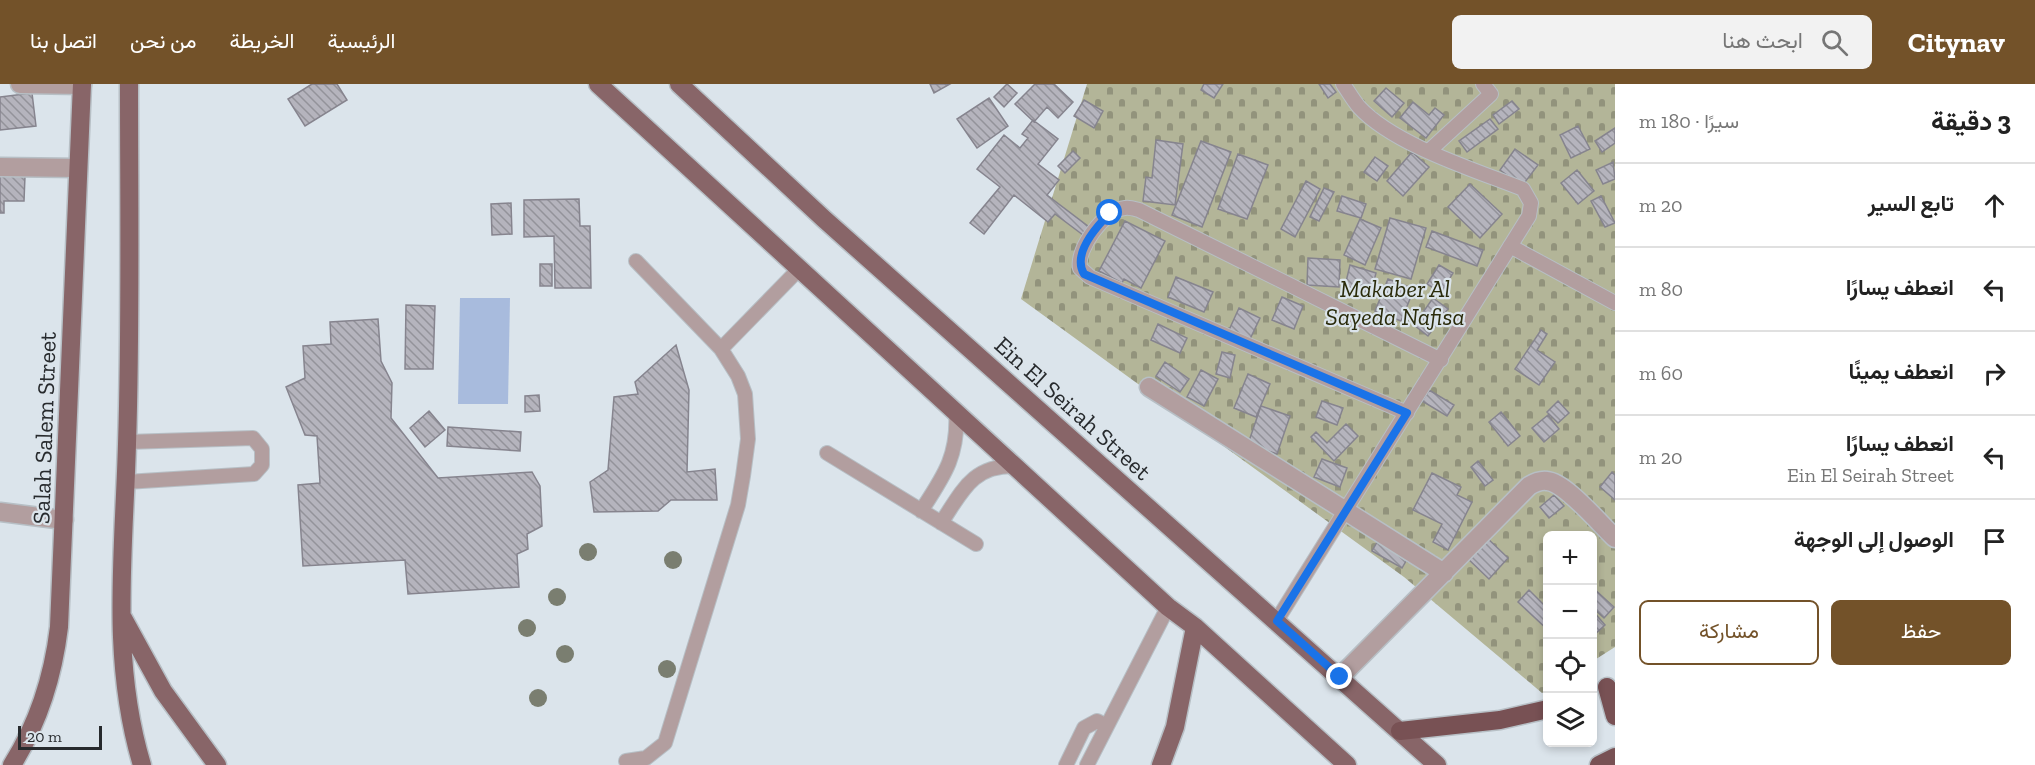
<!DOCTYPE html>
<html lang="ar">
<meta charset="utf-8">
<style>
body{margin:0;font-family:"Zilla Slab",Vazirmatn,serif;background:#f2f2f2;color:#222;direction:rtl}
.controls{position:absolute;right:18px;bottom:18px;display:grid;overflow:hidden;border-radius:9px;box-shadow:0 3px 9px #0003}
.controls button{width:54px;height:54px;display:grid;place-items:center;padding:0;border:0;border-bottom:2px solid #e0e0e0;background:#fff;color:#222;font:30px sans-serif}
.scale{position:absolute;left:18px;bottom:15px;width:84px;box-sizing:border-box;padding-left:6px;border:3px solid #272a2d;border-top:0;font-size:16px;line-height:21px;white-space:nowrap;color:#272a2d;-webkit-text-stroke:4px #dbe4eb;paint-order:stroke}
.stop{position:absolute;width:18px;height:18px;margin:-14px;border:4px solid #1a73e8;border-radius:50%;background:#fff}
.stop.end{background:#1a73e8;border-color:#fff;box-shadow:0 2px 6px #0008}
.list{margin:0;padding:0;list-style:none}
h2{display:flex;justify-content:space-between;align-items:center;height:78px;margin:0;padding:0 24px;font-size:26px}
h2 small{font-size:20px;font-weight:400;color:#767676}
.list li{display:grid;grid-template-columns:39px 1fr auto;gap:18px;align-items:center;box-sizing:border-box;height:84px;padding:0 24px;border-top:2px solid #e0e0e0}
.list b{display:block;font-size:22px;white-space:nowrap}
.list p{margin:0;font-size:20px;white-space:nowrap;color:#767676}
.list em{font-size:20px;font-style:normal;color:#767676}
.actions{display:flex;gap:12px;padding:18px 24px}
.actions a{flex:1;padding:14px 0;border:2px solid #735229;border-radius:9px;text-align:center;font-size:21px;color:#735229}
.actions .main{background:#735229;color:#fff}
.icon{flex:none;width:33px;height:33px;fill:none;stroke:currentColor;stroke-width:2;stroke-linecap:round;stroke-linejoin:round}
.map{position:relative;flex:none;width:1615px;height:681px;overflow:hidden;direction:ltr}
header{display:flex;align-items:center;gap:36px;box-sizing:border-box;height:84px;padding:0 30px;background:#735229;color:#fff}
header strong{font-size:28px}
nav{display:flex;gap:33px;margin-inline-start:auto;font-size:21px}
.search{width:420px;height:54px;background:#f2f2f2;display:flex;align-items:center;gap:15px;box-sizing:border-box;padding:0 21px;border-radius:9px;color:#767676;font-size:22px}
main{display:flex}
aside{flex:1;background:#fff}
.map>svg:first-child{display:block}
</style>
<header>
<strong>Citynav</strong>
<div class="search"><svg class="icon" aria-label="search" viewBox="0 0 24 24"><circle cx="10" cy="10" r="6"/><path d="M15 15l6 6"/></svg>ابحث هنا</div>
<nav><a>الرئيسية</a><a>الخريطة</a><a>من نحن</a><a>اتصل بنا</a></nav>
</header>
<main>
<aside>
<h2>3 دقيقة<small>سيرًا · 180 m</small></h2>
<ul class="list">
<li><svg class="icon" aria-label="ahead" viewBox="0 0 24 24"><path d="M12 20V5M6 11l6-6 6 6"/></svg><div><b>تابع السير</b></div><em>20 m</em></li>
<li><svg class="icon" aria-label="left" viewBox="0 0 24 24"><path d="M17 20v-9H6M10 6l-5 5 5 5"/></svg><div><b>انعطف يسارًا</b></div><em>80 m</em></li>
<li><svg class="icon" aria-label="right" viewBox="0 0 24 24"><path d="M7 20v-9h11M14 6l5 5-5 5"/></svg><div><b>انعطف يمينًا</b></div><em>60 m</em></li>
<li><svg class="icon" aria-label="left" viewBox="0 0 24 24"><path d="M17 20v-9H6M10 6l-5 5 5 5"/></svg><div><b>انعطف يسارًا</b><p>Ein El Seirah Street</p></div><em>20 m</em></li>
<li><svg class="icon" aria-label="arrive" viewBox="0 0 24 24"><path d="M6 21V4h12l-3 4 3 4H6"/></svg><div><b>الوصول إلى الوجهة</b></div></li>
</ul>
<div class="actions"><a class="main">حفظ</a><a>مشاركة</a></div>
</aside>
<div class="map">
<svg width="1615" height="681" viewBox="0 0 1615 681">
<defs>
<pattern id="cemetery-stones" width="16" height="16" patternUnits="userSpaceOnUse" patternTransform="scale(1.5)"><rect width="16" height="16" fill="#b3b598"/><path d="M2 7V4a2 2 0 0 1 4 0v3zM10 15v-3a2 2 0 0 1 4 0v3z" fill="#92937c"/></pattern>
<pattern id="building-back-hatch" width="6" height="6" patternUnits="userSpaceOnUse" patternTransform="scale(1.5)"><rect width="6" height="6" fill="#b5b4bd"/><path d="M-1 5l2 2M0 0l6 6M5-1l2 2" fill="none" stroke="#93939a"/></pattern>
</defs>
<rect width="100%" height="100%" fill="#dbe4eb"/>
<path fill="url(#cemetery-stones)" d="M1087 0H1615V563L1593 577 1592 452H1548V606L1542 609 1404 493 1021 215Z"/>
<path fill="#a8bbdd" d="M460 214H510L508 320H458Z"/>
<path fill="url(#building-back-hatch)" stroke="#86848e" stroke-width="1.5" d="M312 0H337L347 16 305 42 288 15Z
M930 0H950L934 9Z
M1007 0 1017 9 1004 23 994 13Z
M1035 0H1054L1073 18 1058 34 1047 23 1034 38 1015 20Z
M1204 0H1223L1214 14 1201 6Z
M1319 0H1330L1336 8 1328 14Z
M1386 4 1404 19 1392 33 1374 17Z
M32 9 36 42 0 46V13Z
M989 14 1008 42 977 64 957 35Z
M1084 16 1103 27 1094 44 1074 32Z
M1512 17 1519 25 1499 40 1493 31Z
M1413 18 1429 31 1435 24 1444 31 1426 54 1400 34Z
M1490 35 1498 45 1467 68 1459 57Z
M1033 36 1058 55 1038 80 1059 96 1047 111 1089 143 1083 151 1055 130 1048 138 1014 111 984 150 970 139 1000 103 977 85 1004 51 1020 64 1028 54 1022 50Z
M1578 42 1590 65 1571 74 1560 51Z
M1615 44V59L1602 68 1595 57Z
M1156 56 1183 60 1175 121 1143 117 1146 93 1152 94Z
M1201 57 1231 68 1202 143 1172 131Z
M1515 65 1538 81 1522 102 1500 86Z
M1073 67 1080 74 1065 89 1058 82Z
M1412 68 1429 83 1403 112 1387 97Z
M1238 70 1268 81 1247 135 1218 125Z
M1375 73 1388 82 1377 97 1364 88Z
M1613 78 1615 95 1603 100 1596 86Z
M1577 86 1594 107 1578 120 1561 99Z
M0 92H25L24 117H4V129H0Z
M1306 97 1320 105 1295 153 1281 145Z
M1470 100 1502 130 1480 154 1448 123Z
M1324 104 1334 108 1319 137 1310 133Z
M1342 112 1366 120 1361 134 1337 127Z
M1601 112 1615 139 1605 143 1591 117Z
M579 115 580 142H590L591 204H555L554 152 524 153V116Z
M511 119 512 150 492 151 491 120Z
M1390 134 1426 144 1411 195 1375 185Z
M1360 135 1381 144 1365 181 1344 171Z
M1125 137 1165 157 1141 204 1124 195 1122 199 1099 187Z
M1432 147 1483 166 1477 182 1426 163Z
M1308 174 1340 176 1339 203 1307 201Z
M540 180H552V202H540Z
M1350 181 1376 189 1371 209 1345 202Z
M1439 181 1453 189 1441 209 1427 200Z
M1176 193 1213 208 1204 228 1168 213Z
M1388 195 1414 205 1401 237 1375 227Z
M1282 213 1303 222 1294 245 1272 236Z
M1433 214 1448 225 1428 252 1414 241Z
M406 221 435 222 433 285H405Z
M1239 224 1260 234 1250 255 1229 246Z
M378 235 381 277 392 299 391 334 438 394 532 388 540 402 542 442 527 450 528 465 517 470 519 503 408 510 405 476 303 482 298 401 320 399 317 352 305 351 286 303 305 294 303 262 331 260 330 238Z
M1158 240 1187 254 1180 269 1151 256Z
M1541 246 1547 250 1537 266 1555 278 1539 301 1515 285Z
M676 261 689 306 687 388 715 385 717 416H671L658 427 594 428 590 398 608 386 614 313 638 310 635 298Z
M1222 268 1235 271 1230 294 1216 290Z
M1165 278 1189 295 1180 308 1156 292Z
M1201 286 1218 295 1204 322 1187 313Z
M1248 290 1270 300 1256 333 1234 324Z
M1429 306 1454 321 1447 332 1422 317Z
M539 311 540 327 525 328V312Z
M1322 317 1343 324 1337 341 1316 333Z
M1558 317 1569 329 1558 339 1547 328Z
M1261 322 1290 332 1277 370 1248 360Z
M429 327 445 346 425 363 410 344Z
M1501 328 1520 352 1508 362 1489 338Z
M1548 331 1559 345 1544 358 1532 344Z
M1346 340 1358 352 1334 377 1311 353 1316 348 1327 359Z
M448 343 521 348 520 367 447 362Z
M1322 375 1347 384 1340 403 1314 393Z
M1478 377 1493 396 1485 402 1471 383Z
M1612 388 1615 391V416L1600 403Z
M1432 389 1461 403 1457 411 1472 418 1448 466 1433 458 1442 440 1413 426Z
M1554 411 1564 422 1549 434 1540 423Z
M1484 451 1508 474 1489 495 1465 472Z
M1380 453 1410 470 1402 484 1372 467Z
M1592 503 1614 523 1604 534 1592 523Z
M1529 506 1548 525V546L1518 518Z
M1592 526 1605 541 1594 551 1592 550Z"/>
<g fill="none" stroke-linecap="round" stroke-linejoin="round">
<g stroke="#b7bfc5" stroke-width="16">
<path id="lane" d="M1429 67 1491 10 1483 0
M1510 162 1615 219
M721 265 800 184
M1407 329 1090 193 1080 184C1076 165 1105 125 1125 124 1129 123 1135 125 1139 126L1441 276
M827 369 976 460
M126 398 254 390 262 381V365L253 354 127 358
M921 427C944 392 959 371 956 327
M941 439C962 408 972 381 1015 382
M1277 536 1529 132 1531 119 1523 105C1475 86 1394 61 1359 23 1353 16 1348 7 1343 0
M1107 642 1168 523
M626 677 646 674 665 659 738 421 743 392 748 355 745 310 738 292 721 265 636 177
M1066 681 1084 644 1097 637 1107 642 1087 681"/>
</g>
<g stroke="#b7bfc5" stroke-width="21">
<path id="street" d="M20 0 82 1
M0 83 78 84
M1149 303 1444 489
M0 428 64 436
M1340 593 1529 402C1534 399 1540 396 1547 397 1565 398 1600 440 1615 454"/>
</g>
<g stroke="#b7bfc5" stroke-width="21">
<path id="primary" d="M129 0C129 120 131 240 127 360 124 469 110 575 142 681
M598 0 1168 523 1195 543 1347 681
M679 0 824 135 1437 681
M123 534 163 607 217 681
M12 681C39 638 53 593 59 543L82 0
M1161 681 1175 643 1195 543"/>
</g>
<g stroke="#b7bfc5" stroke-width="21">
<path id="highway" d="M1607 603 1615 632
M1400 647 1500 636 1548 625
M1599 681 1615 673"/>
</g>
<use href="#lane" stroke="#b29e9f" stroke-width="14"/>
<use href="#street" stroke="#b29e9f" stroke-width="18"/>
<use href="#primary" stroke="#886568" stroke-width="18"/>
<use href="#highway" stroke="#785154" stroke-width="18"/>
</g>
<g fill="#7a7e70">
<circle cx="588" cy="468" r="9"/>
<circle cx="673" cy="476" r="9"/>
<circle cx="557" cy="513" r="9"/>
<circle cx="527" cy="544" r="9"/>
<circle cx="565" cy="570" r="9"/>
<circle cx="667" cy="585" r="9"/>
<circle cx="538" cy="614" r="9"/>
</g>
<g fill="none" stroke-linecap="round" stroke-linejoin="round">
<path stroke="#1a73e8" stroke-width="8" d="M1110 129C1096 143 1072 170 1084 190L1407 329 1277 537 1340 593"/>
</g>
<g text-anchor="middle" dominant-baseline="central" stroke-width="4.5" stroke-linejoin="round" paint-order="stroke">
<g font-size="24" font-style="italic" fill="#2a2b0b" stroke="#dbe4eb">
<text x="1395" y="204">Makaber Al<tspan x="1395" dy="28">Sayeda Nafisa</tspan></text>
</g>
<g font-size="24" fill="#272a2d" stroke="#dbe4eb">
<text transform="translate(1073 324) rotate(42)">Ein El Seirah Street</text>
<text transform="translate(44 344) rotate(-88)">Salah Salem Street</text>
</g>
</g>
</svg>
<div class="controls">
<button>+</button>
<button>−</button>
<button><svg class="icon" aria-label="locate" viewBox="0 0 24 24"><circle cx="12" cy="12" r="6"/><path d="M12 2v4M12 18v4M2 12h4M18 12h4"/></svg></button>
<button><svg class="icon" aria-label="layers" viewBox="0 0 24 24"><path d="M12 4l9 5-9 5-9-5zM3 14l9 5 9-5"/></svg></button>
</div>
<div class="scale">20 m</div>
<div class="stop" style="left:1110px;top:129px"></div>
<div class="stop end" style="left:1340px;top:593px"></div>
</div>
</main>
